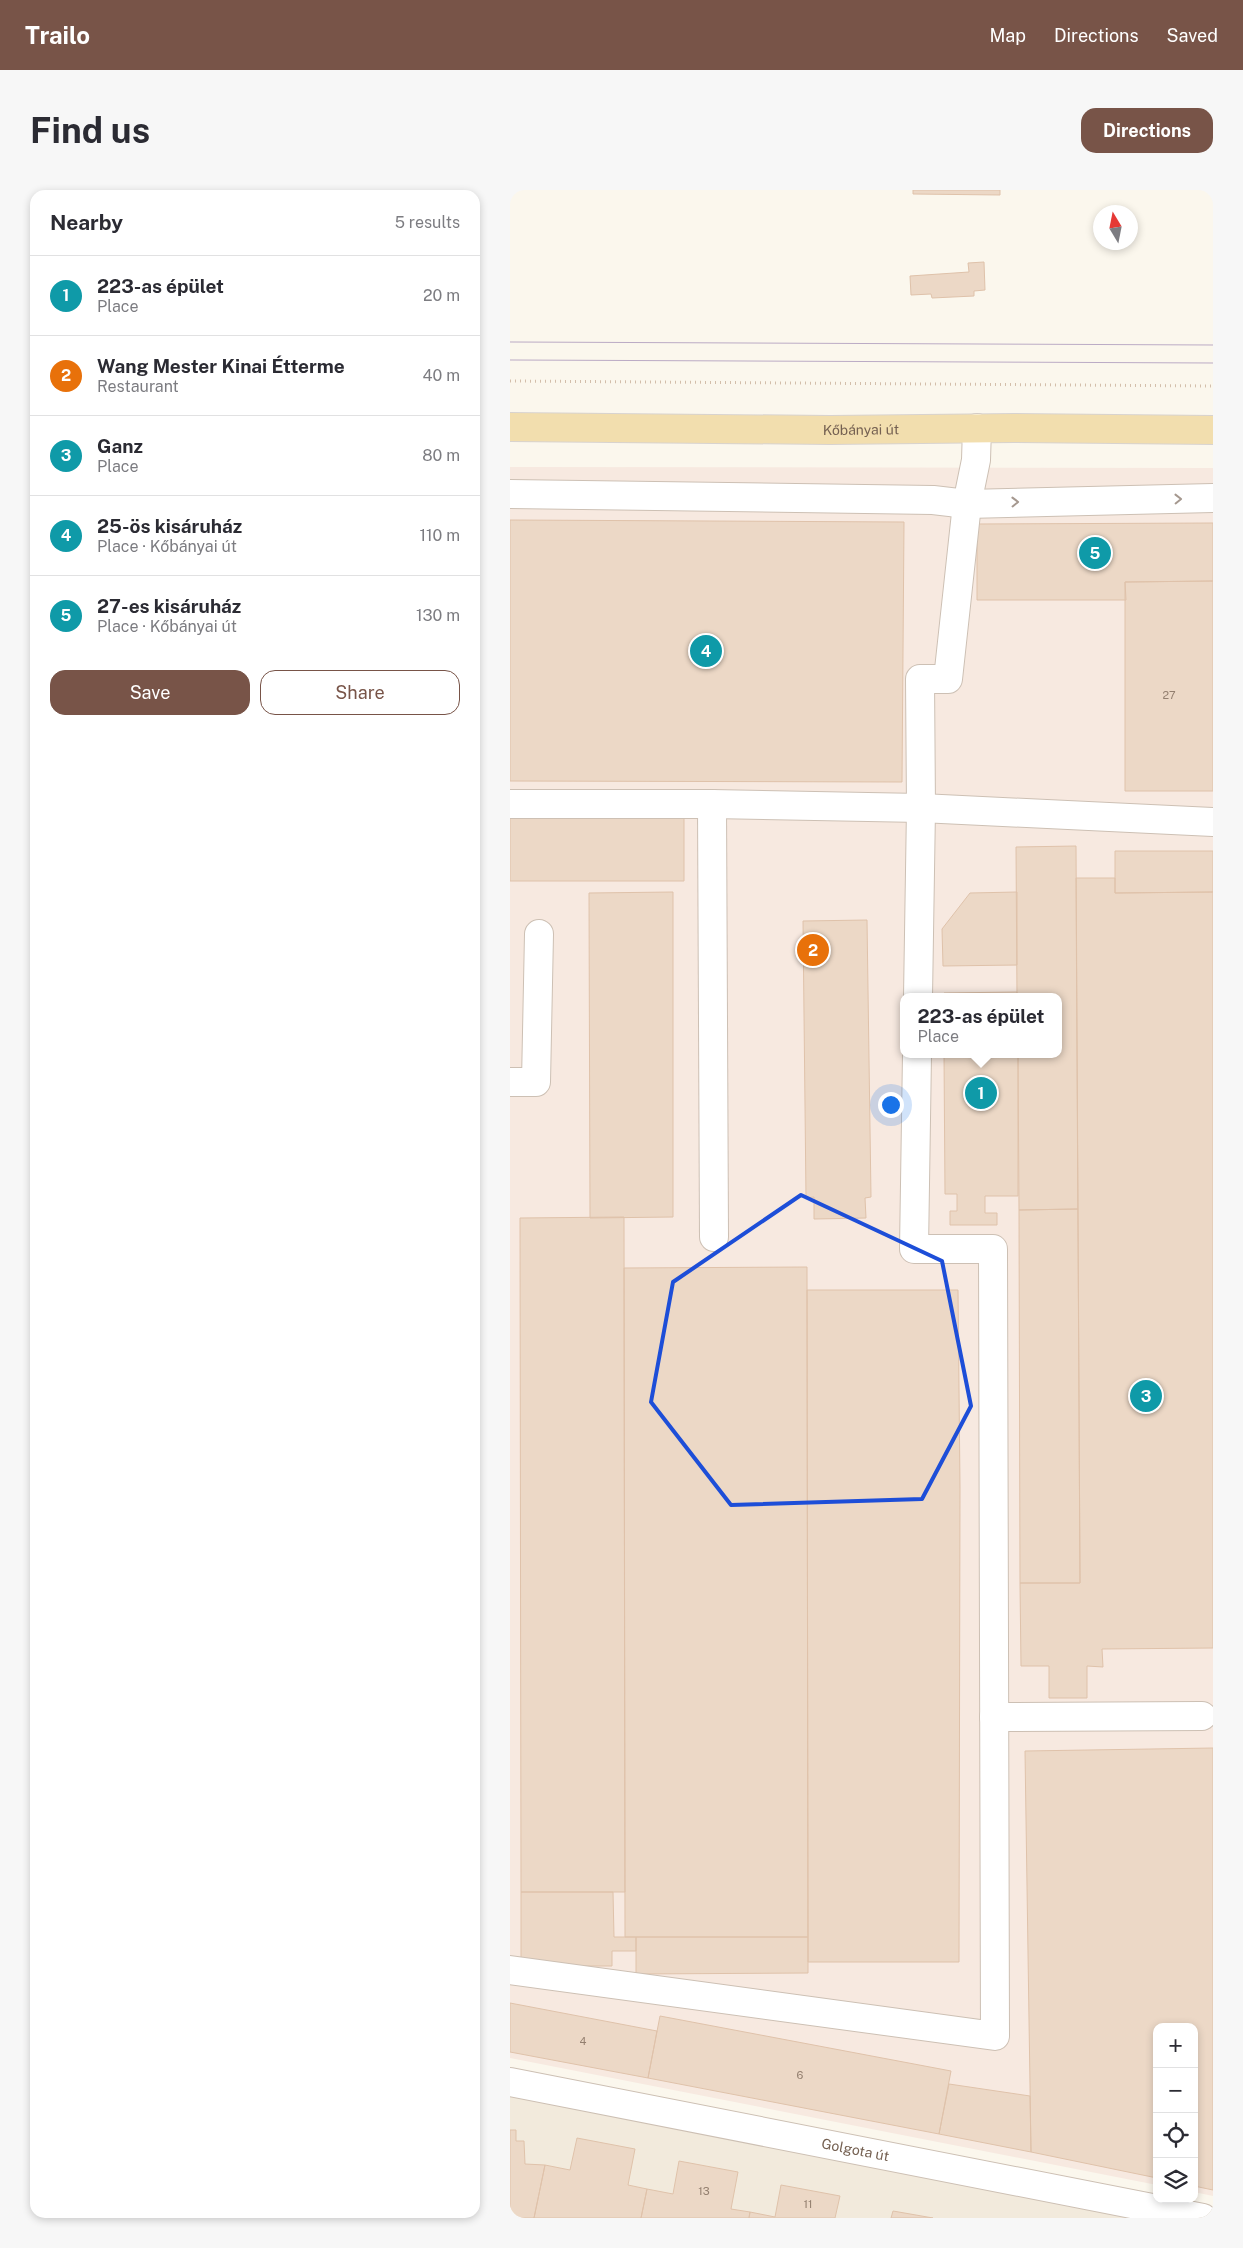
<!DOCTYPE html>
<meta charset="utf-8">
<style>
body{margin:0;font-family:"Public Sans",sans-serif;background:#f7f7f7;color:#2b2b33}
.controls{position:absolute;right:15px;bottom:15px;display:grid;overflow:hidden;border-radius:10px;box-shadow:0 2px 8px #0003}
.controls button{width:45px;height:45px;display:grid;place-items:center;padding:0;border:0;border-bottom:1px solid #e1e1e2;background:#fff;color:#2b2b33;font:25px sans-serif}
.compass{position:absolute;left:583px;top:15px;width:45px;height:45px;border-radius:50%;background:#fff;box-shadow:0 2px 8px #0003;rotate:350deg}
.you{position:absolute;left:380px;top:914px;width:18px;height:18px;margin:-12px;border:4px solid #fff;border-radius:50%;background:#1a73e8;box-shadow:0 0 0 8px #1a73e833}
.badge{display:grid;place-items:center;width:32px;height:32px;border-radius:50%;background:#785448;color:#fff;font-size:16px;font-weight:700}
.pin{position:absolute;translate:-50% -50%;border:2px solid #fff;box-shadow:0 1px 5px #0006}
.popup{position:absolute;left:390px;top:803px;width:162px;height:65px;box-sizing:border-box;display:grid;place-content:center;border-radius:10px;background:#fff;filter:drop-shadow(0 1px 4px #0005);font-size:16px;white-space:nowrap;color:#7c7c81}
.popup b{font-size:19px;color:#2b2b33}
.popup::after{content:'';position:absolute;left:50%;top:100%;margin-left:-10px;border:10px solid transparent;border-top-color:#fff}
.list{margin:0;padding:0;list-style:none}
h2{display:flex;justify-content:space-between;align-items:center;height:65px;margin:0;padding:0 20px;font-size:21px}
h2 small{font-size:16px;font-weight:400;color:#7c7c81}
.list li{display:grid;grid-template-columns:32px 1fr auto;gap:15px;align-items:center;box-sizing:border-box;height:80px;padding:0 20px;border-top:1px solid #e1e1e2}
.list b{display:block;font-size:19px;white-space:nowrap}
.list p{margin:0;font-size:16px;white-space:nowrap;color:#7c7c81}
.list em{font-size:16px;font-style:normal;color:#7c7c81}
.actions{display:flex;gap:10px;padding:15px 20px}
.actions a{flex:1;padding:11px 0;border:1px solid #785448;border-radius:15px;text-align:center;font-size:18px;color:#785448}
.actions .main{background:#785448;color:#fff}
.icon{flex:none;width:28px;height:28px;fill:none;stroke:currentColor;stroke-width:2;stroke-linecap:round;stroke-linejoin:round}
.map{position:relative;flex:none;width:703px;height:2028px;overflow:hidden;border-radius:15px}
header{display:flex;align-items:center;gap:30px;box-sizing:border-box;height:70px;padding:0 25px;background:#785448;color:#fff}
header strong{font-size:24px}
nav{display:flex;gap:28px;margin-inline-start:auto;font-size:18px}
.intro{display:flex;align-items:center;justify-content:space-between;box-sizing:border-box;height:120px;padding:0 30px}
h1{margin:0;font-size:35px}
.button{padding:12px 22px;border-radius:15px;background:#785448;color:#fff;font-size:18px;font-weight:700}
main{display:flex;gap:30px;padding:0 30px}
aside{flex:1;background:#fff;border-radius:15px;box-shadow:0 2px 8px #0003}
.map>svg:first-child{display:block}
</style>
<header>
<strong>Trailo</strong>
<nav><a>Map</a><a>Directions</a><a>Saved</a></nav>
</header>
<div class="intro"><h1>Find us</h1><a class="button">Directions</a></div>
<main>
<aside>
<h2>Nearby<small>5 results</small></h2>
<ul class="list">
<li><span class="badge" style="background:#0f9aa8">1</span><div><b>223-as épület</b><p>Place</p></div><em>20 m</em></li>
<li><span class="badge" style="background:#e8710a">2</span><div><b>Wang Mester Kinai Étterme</b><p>Restaurant</p></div><em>40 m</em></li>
<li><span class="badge" style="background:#0f9aa8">3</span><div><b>Ganz</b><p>Place</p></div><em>80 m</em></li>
<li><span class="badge" style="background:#0f9aa8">4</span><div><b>25-ös kisáruház</b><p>Place · Kőbányai út</p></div><em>110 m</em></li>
<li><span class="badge" style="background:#0f9aa8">5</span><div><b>27-es kisáruház</b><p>Place · Kőbányai út</p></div><em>130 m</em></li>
</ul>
<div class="actions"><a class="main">Save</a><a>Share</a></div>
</aside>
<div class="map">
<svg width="703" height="2028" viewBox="0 0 703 2028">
<rect width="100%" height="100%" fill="#fbf7ed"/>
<path fill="#f2eadc" d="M0 1890 635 2028H0Z"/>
<path fill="#f7e9e0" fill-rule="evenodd" d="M0 277 703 278V2006L684 2002V1837H647V1995L0 1868ZM394 807H548V864H394Z"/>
<path fill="#ecd8c6" stroke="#dfc2aa" d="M403 0H490V5L403 4Z
M474 72 475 100 464 101V106L422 108 421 104 401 105 400 86 459 82 458 73Z
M0 330 394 332 392 592 0 591Z
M703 333V391L615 392 616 410H467V334Z
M703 391V601H615V392Z
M0 623H174V691H0Z
M566 656 568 1019 509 1020 508 864H548V807H507L506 657Z
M605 661H703V702L605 703Z
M566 688H605V703L703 702V1458L592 1459 593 1477 577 1476V1508H539V1476H511L510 1393H570Z
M163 702V1027L80 1028 79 703Z
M507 702V775L433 776 432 739 460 703Z
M357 730 361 1007 355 1008 356 1028 304 1029V1007L296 1008 293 731Z
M507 802V807H434V803Z
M434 864H508V1006H475V1023H487V1035H440V1021H447V1004H435Z
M568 1019 570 1393H510L509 1020Z
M114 1027 115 1702H11L10 1028Z
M297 1077 298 1747H115L114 1078Z
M297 1100H448L450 1298 449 1772H298Z
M703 1558V2000L684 1996V1837H647V1988L521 1962 515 1561Z
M11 1702H103L104 1747H126V1761H102V1776H11Z
M126 1747H298V1783L126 1784Z
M0 1813 147 1841 138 1888 0 1862Z
M150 1826 441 1881 429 1944 138 1888Z
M439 1894 520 1906 521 1962 429 1944Z
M0 1940H6V1951H14L15 1974 35 1975 24 2028H0Z
M67 1948 125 1959 118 1995 137 1999 131 2028H24L35 1975 60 1980Z
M169 1971 228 1982 221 2019 240 2022 239 2028H131L137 1999 163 2004Z
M271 1995 330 2006 325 2028H239L240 2022 265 2027Z
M383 2021 423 2028H381Z"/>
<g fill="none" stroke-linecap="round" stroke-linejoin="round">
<g stroke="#cdc0b4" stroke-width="30">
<g id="minor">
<path d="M0 304 423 310 457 314 703 308"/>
<path d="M0 614H202L411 618 703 632"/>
<path d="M202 614 204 1047"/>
<path d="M408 807 411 618 410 489H438L457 314 466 270 467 238"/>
<path d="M0 892H26L29 744"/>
<path d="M484 1527 692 1526"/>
<path d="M0 1780 485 1846 483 1059H404L407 864"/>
<path id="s1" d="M0 1892 693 2028"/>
</g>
</g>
<g stroke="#d8d3cf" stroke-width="30">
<g id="major">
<path id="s2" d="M0 237 320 240 504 238 703 240"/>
</g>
</g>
<path stroke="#d3beaa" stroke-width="3" stroke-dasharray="1 4" stroke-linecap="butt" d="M0 191 703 196"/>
<use href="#minor" stroke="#fff" stroke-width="28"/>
<use href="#major" stroke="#f2deae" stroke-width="28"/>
<path stroke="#bbabc5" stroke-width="1" d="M0 152 703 155
M0 170 703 173"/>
</g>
<defs><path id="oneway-chevron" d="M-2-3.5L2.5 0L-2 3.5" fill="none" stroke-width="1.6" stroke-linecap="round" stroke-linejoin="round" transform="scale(1.25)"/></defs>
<g stroke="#a5988f">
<use href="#oneway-chevron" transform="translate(668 309) rotate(-1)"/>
<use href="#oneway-chevron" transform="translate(505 312) rotate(-1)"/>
</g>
<path fill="none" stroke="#1d4ed8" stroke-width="4" stroke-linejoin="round" d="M291 1005 432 1071 461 1216 412 1309 221 1315 141 1212 163 1092Z"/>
<g text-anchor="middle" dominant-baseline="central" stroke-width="4.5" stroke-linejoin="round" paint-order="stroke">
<g font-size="11" fill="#937f6f">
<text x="659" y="505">27</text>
<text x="73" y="1851">4</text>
<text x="290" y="1885">6</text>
<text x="194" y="2001">13</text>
<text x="298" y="2014">11</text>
</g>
<g font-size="14" fill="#756152" stroke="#fefbf4">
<text stroke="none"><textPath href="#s2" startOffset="351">Kőbányai út</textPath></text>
<text stroke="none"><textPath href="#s1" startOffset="352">Golgota út</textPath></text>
</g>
</g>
</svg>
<div class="controls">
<button>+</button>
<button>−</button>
<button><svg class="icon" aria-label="locate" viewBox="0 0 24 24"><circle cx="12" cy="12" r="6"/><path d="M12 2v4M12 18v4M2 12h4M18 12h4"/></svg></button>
<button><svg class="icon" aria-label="layers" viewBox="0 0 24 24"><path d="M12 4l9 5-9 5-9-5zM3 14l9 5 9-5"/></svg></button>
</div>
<svg class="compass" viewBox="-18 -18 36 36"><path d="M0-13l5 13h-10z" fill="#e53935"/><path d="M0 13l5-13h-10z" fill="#7c7c81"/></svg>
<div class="you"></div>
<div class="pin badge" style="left:471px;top:903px;background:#0f9aa8">1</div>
<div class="popup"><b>223-as épület</b>Place</div>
<div class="pin badge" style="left:303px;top:760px;background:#e8710a">2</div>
<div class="pin badge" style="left:636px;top:1206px;background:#0f9aa8">3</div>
<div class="pin badge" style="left:196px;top:461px;background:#0f9aa8">4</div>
<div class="pin badge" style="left:585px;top:363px;background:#0f9aa8">5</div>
</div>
</main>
